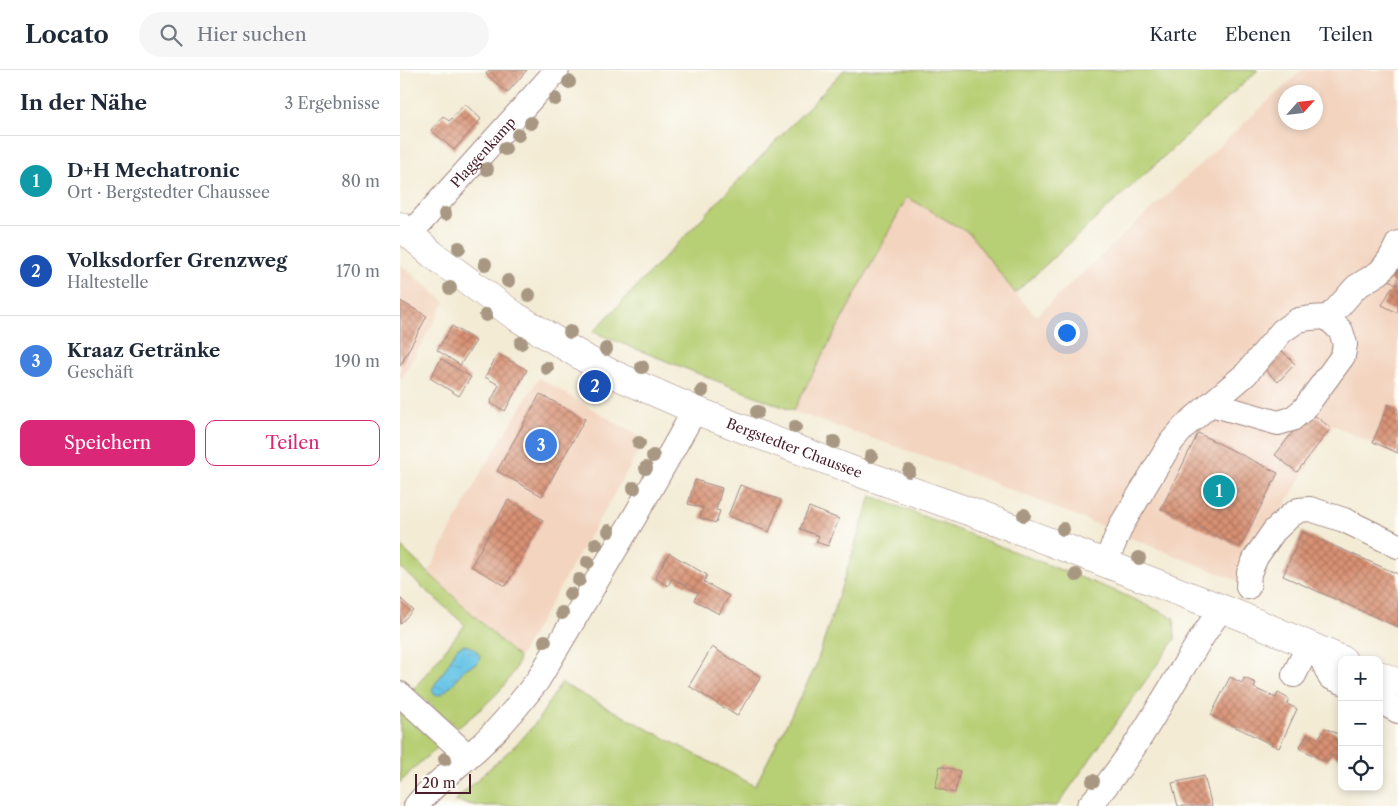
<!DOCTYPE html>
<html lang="de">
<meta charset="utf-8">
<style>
body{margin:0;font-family:"Libre Caslon Text",serif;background:#f6f6f7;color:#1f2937}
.controls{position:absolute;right:15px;bottom:15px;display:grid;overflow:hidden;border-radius:10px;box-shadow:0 2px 8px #0003}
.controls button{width:45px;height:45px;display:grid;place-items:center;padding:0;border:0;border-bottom:1px solid #e0e1e3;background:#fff;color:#1f2937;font:25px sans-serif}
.compass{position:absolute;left:878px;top:15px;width:45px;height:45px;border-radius:50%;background:#fff;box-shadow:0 2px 8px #0003;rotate:63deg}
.scale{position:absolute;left:15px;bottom:12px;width:56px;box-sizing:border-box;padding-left:5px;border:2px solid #4a1f2b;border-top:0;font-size:14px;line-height:18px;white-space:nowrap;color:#4a1f2b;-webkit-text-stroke:4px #fdfcf7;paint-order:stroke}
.you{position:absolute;left:666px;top:262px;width:18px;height:18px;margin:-12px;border:4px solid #fff;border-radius:50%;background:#1a73e8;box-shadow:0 0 0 8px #1a73e833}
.badge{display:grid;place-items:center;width:32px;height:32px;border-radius:50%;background:#db2777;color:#fff;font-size:16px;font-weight:700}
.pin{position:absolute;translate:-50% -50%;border:2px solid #fff;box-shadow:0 1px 5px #0006}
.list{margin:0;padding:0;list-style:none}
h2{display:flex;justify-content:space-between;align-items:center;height:65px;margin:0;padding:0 20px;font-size:21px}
h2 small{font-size:16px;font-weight:400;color:#747a83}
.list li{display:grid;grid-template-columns:32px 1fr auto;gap:15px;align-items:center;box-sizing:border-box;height:90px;padding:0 20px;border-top:1px solid #e0e1e3}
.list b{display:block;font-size:19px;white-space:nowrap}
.list p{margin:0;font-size:16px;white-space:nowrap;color:#747a83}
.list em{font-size:16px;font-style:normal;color:#747a83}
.actions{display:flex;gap:10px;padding:15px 20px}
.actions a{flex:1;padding:11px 0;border:1px solid #db2777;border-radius:10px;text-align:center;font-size:18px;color:#db2777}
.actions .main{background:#db2777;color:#fff}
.icon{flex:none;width:28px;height:28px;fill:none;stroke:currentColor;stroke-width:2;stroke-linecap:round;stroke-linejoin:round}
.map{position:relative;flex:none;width:998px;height:736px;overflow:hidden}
header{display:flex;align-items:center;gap:30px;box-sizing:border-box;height:70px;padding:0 25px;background:#fff;border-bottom:1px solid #e0e1e3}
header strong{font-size:24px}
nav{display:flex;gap:28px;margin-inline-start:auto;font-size:18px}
.search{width:350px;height:45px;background:#f6f6f7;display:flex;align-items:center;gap:12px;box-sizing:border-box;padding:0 18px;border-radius:28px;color:#747a83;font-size:19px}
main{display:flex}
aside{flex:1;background:#fff}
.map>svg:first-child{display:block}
</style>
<header>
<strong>Locato</strong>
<div class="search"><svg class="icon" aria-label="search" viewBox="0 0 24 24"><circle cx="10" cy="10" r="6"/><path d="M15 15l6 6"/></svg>Hier suchen</div>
<nav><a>Karte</a><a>Ebenen</a><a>Teilen</a></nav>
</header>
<main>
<aside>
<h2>In der Nähe<small>3 Ergebnisse</small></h2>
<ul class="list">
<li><span class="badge" style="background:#0f9aa8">1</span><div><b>D+H Mechatronic</b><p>Ort · Bergstedter Chaussee</p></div><em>80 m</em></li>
<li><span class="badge" style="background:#1a4fb4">2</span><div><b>Volksdorfer Grenzweg</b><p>Haltestelle</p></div><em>170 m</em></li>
<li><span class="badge" style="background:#3f7fe0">3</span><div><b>Kraaz Getränke</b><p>Geschäft</p></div><em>190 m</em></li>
</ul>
<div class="actions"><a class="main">Speichern</a><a>Teilen</a></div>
</aside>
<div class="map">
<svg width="998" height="736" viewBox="0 0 998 736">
<defs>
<pattern id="water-ripples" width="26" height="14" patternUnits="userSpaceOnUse" patternTransform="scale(1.25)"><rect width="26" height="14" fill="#68c5e6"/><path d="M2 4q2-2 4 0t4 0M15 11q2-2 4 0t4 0" fill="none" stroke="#5ca9c5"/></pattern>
<pattern id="building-cross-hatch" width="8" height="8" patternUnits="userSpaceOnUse" patternTransform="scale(1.25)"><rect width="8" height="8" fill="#d89173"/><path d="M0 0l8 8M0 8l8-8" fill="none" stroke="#b1765f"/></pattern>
</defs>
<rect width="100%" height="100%" fill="#fdfcf7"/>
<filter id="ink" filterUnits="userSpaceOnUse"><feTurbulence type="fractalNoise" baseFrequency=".02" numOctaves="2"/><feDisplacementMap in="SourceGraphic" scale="10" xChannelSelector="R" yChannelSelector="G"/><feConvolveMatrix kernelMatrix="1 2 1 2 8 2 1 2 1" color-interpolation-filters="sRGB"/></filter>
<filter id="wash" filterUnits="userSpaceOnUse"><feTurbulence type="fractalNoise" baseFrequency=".0096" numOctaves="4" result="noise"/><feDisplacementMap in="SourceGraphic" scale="20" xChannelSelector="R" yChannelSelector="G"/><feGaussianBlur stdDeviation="1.12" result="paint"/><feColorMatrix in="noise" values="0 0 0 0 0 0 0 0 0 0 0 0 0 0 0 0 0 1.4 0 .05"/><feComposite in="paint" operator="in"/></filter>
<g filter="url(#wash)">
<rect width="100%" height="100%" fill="#f3ebd4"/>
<path fill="#f3d4bf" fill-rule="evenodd" d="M902 0H998V386L933 355 839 511 544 393 393 341 507 127 570 164 615 223 636 246ZM886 22H916V52H886Z
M0 194 45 232 0 311Z
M139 308 245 370 119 588 28 503 83 399Z"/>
<path fill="#b7cf74" stroke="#807750" d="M444 0H858L615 223 570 164 507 127 393 341 193 262Z
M471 426 718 522 774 548 775 569 657 736H79L54 731 121 670 138 650 161 613 355 716 415 598Z
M0 476 119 588C112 616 79 640 58 658L13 620 65 555 0 497Z
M0 642 39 676 15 697 0 713Z"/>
<path fill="url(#water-ripples)" stroke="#597288" d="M63 575C71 576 76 579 80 586L78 593C73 595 67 597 63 601 54 611 52 618 39 625L34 624 32 620 34 616 46 598 53 585 57 578Z"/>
<g id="blocks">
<path fill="url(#building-cross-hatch)" d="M89 0H127L107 23 86 4Z
M65 34 81 49 54 80 31 60 43 46 49 51Z
M998 197V215L986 208Z
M992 217 998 220V243L982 235Z
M0 231 27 246 0 296Z
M52 256 76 271 60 295 37 280Z
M879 278 895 294 878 312 861 296Z
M98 284 127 300 105 341 90 333 99 315 85 307Z
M41 289 71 307 59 326 30 308Z
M140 324 185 349 142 426 97 401Z
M988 334 998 339V383L973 372Z
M909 341 931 358 897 402 875 385Z
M798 363 878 403 840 477 761 439Z
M295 410 322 418 316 440 320 441 316 453 300 448 303 438 288 434Z
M340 415 381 430 369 462 328 446Z
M108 430 143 450 106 516 71 496Z
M409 437 439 449 428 476 416 472 419 466 400 459Z
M902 462 998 504V557L883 506Z
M269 483 307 505 304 512 329 526 319 544 294 530 298 523 272 508 268 516 255 508Z
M0 528 13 540 0 554Z
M312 577 361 607 337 646 289 616Z
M830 607 842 613 844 608 856 613 854 618 876 628 878 623 889 629 887 634 897 639 879 678 811 645Z
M925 658 942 666V689L932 685 927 692 899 678 908 664 918 669Z
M540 696 560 701 555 723 535 718Z
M804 706 812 736H778L772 713Z"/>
</g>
</g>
<g filter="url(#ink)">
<use href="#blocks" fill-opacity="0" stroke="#9e8580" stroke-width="1"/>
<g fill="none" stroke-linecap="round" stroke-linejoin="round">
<g stroke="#9e8580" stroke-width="26">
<g id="minor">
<path id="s1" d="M9 165 157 0"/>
<path d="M811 334 878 353 892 349 904 339 943 286 945 274 941 261 927 247"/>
<path d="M705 494 722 454 772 371 786 355 846 304 882 261 898 250 911 248 927 247 935 241 956 217 980 202 990 189 998 173"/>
<path d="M848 517 849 503 856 487 874 461 891 445 899 440 910 439 944 450 998 476"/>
<path d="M917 578 930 607 942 612"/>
<path d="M894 605 909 575"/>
<path d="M0 624 68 686"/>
<path d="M979 631 998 641"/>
<path d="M16 736C34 713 59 696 80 676 102 656 120 633 138 610L235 446 295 340"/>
<path d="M689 736C742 677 775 603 821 539"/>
</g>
</g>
<g stroke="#9e8580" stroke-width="29">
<g id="major">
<path id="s2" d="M0 156 32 184 115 246 206 301 295 340 338 357 460 403 571 442 679 483 841 546 943 590"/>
<path d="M979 605 998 613"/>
</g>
</g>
<use href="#minor" stroke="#fff" stroke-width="24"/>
<use href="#major" stroke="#fff" stroke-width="28"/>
</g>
<g fill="#a89883">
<circle cx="169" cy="12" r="7"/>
<circle cx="155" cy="29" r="7"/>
<circle cx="131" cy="53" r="7"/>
<circle cx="118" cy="65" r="7"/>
<circle cx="105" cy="79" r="7"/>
<circle cx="87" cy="99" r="7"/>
<circle cx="45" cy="144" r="7"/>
<circle cx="59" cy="178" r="7"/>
<circle cx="85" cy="194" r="7"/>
<circle cx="108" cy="211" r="7"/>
<circle cx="50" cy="218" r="7"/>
<circle cx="129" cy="225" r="7"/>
<circle cx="86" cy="245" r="7"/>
<circle cx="170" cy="262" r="7"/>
<circle cx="121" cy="273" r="7"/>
<circle cx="206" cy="279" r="7"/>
<circle cx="242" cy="297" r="7"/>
<circle cx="147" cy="298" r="7"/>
<circle cx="302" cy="321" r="7"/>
<circle cx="357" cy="342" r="7"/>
<circle cx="395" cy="357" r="7"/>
<circle cx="434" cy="372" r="7"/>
<circle cx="239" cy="373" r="7"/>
<circle cx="253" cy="386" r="7"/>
<circle cx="471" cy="386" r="7"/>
<circle cx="246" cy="398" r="7"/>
<circle cx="509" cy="401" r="7"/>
<circle cx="234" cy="418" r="7"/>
<circle cx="624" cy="445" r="7"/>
<circle cx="663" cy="459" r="7"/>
<circle cx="209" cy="461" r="7"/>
<circle cx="196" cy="474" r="7"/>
<circle cx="739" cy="488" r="7"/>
<circle cx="188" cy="492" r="7"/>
<circle cx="676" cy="505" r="7"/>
<circle cx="179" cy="510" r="7"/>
<circle cx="170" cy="524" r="7"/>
<circle cx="162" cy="543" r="7"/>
<circle cx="145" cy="571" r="7"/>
<circle cx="45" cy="689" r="7"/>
<circle cx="693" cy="711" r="7"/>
</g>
</g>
<g text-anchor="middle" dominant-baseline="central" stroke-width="4" stroke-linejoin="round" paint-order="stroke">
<g font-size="14" fill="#4a1f2b" stroke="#fdfcf7">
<text stroke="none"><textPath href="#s1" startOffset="111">Plaggenkamp</textPath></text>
<text stroke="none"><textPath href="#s2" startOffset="456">Bergstedter Chaussee</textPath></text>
</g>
</g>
</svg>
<div class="controls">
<button>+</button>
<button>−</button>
<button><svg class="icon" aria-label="locate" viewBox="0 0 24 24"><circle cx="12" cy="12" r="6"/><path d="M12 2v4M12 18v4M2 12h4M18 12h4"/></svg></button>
</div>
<svg class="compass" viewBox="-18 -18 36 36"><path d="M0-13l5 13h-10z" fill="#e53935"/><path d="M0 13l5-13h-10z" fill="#747a83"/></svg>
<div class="scale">20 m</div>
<div class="you"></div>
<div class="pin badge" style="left:819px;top:421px;background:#0f9aa8">1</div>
<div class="pin badge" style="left:195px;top:316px;background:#1a4fb4">2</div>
<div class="pin badge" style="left:141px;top:375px;background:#3f7fe0">3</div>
</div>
</main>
